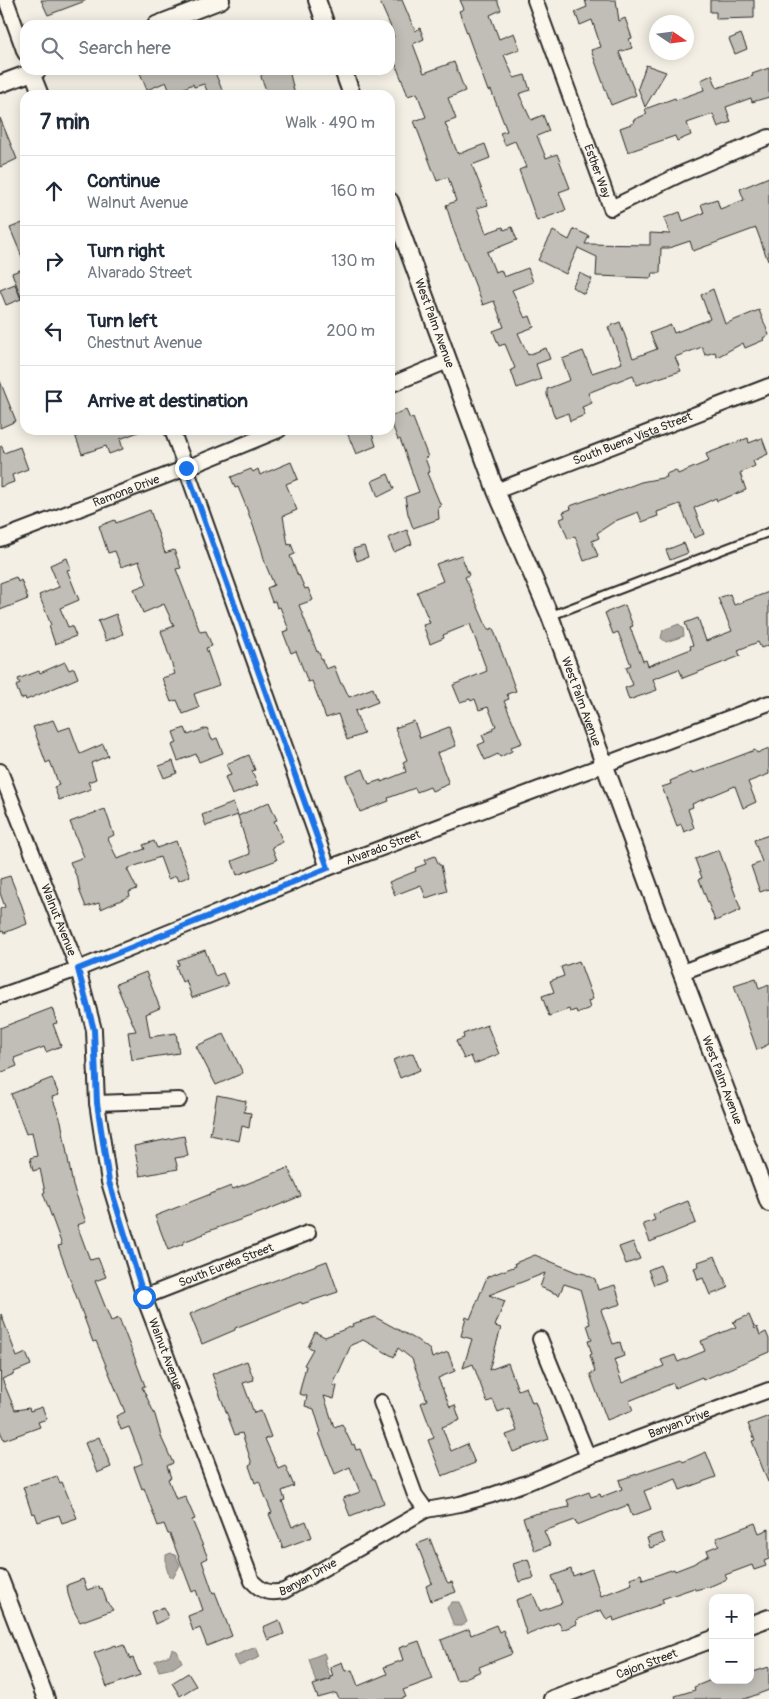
<!DOCTYPE html>
<meta charset="utf-8">
<style>
body{margin:0;font-family:Pangolin,sans-serif;background:#f2f2f3;color:#1f2937}
.controls{position:absolute;right:15px;bottom:15px;display:grid;overflow:hidden;border-radius:10px;box-shadow:0 2px 12px #0003}
.controls button{width:45px;height:45px;display:grid;place-items:center;padding:0;border:0;border-bottom:1px solid #e0e1e3;background:#fff;color:#1f2937;font:25px sans-serif}
.compass{position:absolute;left:649px;top:15px;width:45px;height:45px;border-radius:50%;background:#fff;box-shadow:0 2px 12px #0003;rotate:103deg}
.stop{position:absolute;width:15px;height:15px;margin:-11px;border:4px solid #1a73e8;border-radius:50%;background:#fff}
.stop.end{background:#1a73e8;border-color:#fff;box-shadow:0 1px 5px #0008}
.list{margin:0;padding:0;list-style:none}
h2{display:flex;justify-content:space-between;align-items:center;height:65px;margin:0;padding:0 20px;font-size:21px}
h2 small{font-size:16px;font-weight:400;color:#747a83}
.list li{display:grid;grid-template-columns:32px 1fr auto;gap:15px;align-items:center;box-sizing:border-box;height:70px;padding:0 20px;border-top:1px solid #e0e1e3}
.list b{display:block;font-size:19px;white-space:nowrap}
.list p{margin:0;font-size:16px;white-space:nowrap;color:#747a83}
.list em{font-size:16px;font-style:normal;color:#747a83}
.icon{flex:none;width:28px;height:28px;fill:none;stroke:currentColor;stroke-width:2;stroke-linecap:round;stroke-linejoin:round}
.map{position:relative;flex:none;width:769px;height:1699px;overflow:hidden}
.search{position:absolute;background:#fff;box-shadow:0 2px 12px #0003;left:20px;top:20px;width:375px;height:55px;display:flex;align-items:center;gap:12px;box-sizing:border-box;padding:0 18px;border-radius:15px;color:#747a83;font-size:19px}
.panel{position:absolute;background:#fff;box-shadow:0 2px 12px #0003;left:20px;top:90px;width:375px;height:345px;border-radius:15px}
.map>svg:first-child{display:block}
</style>
<div class="map">
<svg width="769" height="1699" viewBox="0 0 769 1699">
<rect width="100%" height="100%" fill="#f3efe4"/>
<filter id="ink" filterUnits="userSpaceOnUse"><feTurbulence type="fractalNoise" baseFrequency=".02" numOctaves="2"/><feDisplacementMap in="SourceGraphic" scale="10" xChannelSelector="R" yChannelSelector="G"/><feConvolveMatrix kernelMatrix="1 2 1 2 8 2 1 2 1" color-interpolation-filters="sRGB"/></filter>
<g filter="url(#ink)">
<path fill="#aca9a2" stroke="#787772" d="M679 624 683 628 684 636 666 642 661 638 663 630Z
M171 1553 176 1556 180 1565 173 1578 169 1576 166 1566V1555Z
M452 1602H459L467 1622 462 1626H454L447 1608Z
M256 1647 260 1657 239 1666 234 1656Z
M172 1649 177 1651 182 1662 173 1668 159 1671 155 1661 170 1655Z
M324 1653 326 1658 324 1659 331 1679 316 1683 309 1659Z"/>
<path fill="#c0beb6" stroke="#2b2b2b" d="M41 0H85V1L48 15Z
M379 0H402L415 31 420 28 424 39 413 44 424 73 454 62 465 91 448 98 456 119 445 123 458 154 485 144 490 158 472 165 488 205 477 208 486 233 503 227 504 230 512 227 517 240 487 252 495 272 501 270 504 277 528 268 533 282 512 290 525 318 530 316 534 327 518 333 528 355 546 348 550 359 536 364 541 379 517 388 511 370 515 368 505 344 499 346 493 331 504 327 494 301 483 305 454 231 446 205 456 201 448 177 437 181 414 121 426 117 417 93 408 96 392 55 390 56V38L394 37 390 25Z
M460 0H497L501 10 490 15 499 39 514 33 520 49 504 55 514 78 525 75 530 90 519 94 531 120 543 115 549 131 537 136 546 158 557 154 570 188 559 192 566 210 537 221 519 170 526 167 515 141 505 145 500 133 507 131 491 90 488 91 459 11 464 9Z
M585 0H616L619 21 625 18 632 38 629 39 632 48 619 52 636 95 611 105 591 50 601 47 592 20 580 25 575 12 587 7Z
M710 0H754V18L716 19V12H710Z
M741 34 747 49 735 54 729 39Z
M646 65 666 72 645 107 638 88Z
M769 68V97L752 102 751 98 726 107 731 122 718 127 713 114 687 123 691 135 677 141 675 136 628 152 620 128 634 123 633 120 647 114 645 109 675 98 676 100 704 90 701 80 712 75 717 88 753 76 752 74Z
M147 70H214L224 95H209L204 84 194 87 193 84 171 94 166 82 147 90 140 73Z
M262 70H289L295 95H268L261 77Z
M0 118 17 159 0 167Z
M769 177V260L768 261 756 228 693 251 690 241 669 248H661L660 273H652L651 278 596 276 597 257 578 248 566 274 538 260 553 231 569 240 574 229 589 236 585 244 650 245V233L670 234 664 218 680 212 683 221 704 213 701 204 717 199 720 209 744 200 740 189Z
M25 222V264L10 228Z
M25 268V305H24L12 273Z
M580 273 592 279 584 294 572 287Z
M15 284 21 299 6 305 0 290Z
M713 289 725 324 759 310 769 335 763 338 764 340 745 348 743 343 717 357 715 352 705 355 702 347 675 357 681 371 636 385 633 375 588 393 592 403 582 407 585 415 570 421 568 413 555 418 547 395V389L570 380 562 359 583 351 592 373 622 363 608 327 620 322 633 358 657 349 650 333 671 325 674 333 710 319 701 295Z
M0 381 16 421 0 428Z
M406 410 410 419 413 418 428 457 425 458 430 472 427 473 441 506 438 507 439 519 413 528 408 514 405 497 419 492 400 439 398 440 390 419V416Z
M86 430H141V431L120 439 123 449 109 454 106 446 82 454 75 435Z
M346 430H371L376 446 356 454Z
M748 438 749 443 762 438 768 454 753 461 755 466 740 473 746 490 717 501 716 498 694 508 704 534 694 538 680 504 657 512 658 516 642 522 638 512 615 521 597 533 599 538 592 541 598 556 584 561 575 536 568 539 560 519 565 517 563 512 571 509 570 506 604 494V496L641 482 667 477 666 474 676 470 678 474 709 461 706 454Z
M2 446 4 453 20 447 28 469 12 475 14 482 0 487V447Z
M291 462 298 479 286 484 297 510 283 516 288 545 291 544 295 554 290 556 298 576 299 575 305 589 308 588 313 600 299 605 317 652 318 651 326 669 334 666 341 684H343L349 697 373 688 378 702 355 711 364 734 347 740 338 714 326 718 312 681 308 682 296 651 291 653 283 632 289 630 280 607 277 608 275 601 272 602 267 588 274 585 265 563 261 547 245 504 238 487 235 488 231 477 251 469 253 472 258 469 260 475Z
M388 474 394 489 378 497 372 481Z
M150 510 165 553 174 550 181 568 176 569 200 632 206 631 212 646 206 648 219 685 194 694 199 708 183 714 177 700 171 702 162 678 175 674 161 631 174 626 164 604 143 613 134 589 147 584 139 561 121 567 115 551 108 553 99 526 115 520 116 523Z
M407 530 412 544 394 552 388 538Z
M684 543 688 553 670 560 666 550Z
M364 546 368 557 357 561 353 549Z
M461 555 469 575 465 577 488 630 493 628 516 691 507 694 509 699 504 701 522 743 511 747 512 751 500 757 498 754 485 760 478 745 485 742 482 735 493 730 492 728 496 726 488 707 479 710 475 699 471 701 470 699 460 702 453 685 487 671 470 624 443 635 444 638 430 644 423 625 430 623 417 592 443 581 436 564Z
M67 558 71 569 67 570 79 600 60 608 68 627 72 626 76 636 55 644 49 626 51 625 39 595 59 587 50 565Z
M16 577 18 582 21 580 28 599 0 610V583Z
M769 592V645L761 648 758 642 738 650 740 656 683 678 679 669 653 679 657 690 629 700 625 688 633 685 626 667 631 665 618 632 613 634 605 613 625 605 633 626 630 627 643 661 646 660 648 666 691 649 690 646 693 645 685 623 698 618 706 641 732 631 718 598 730 594 734 605Z
M116 614 123 634 106 641 98 621Z
M65 662 69 670 74 668 78 678 26 700 25 697 21 699 16 686 20 684 18 679 39 671 40 673Z
M53 720 58 731 70 727 80 754 103 744 108 756 91 763 96 779 88 782 91 789 59 800 54 787 59 785 50 761 46 763 33 727Z
M414 721 420 738 449 727 456 746 437 753 449 784 432 791 430 787 417 792 415 788 388 798 389 801 360 812 346 776 363 769 369 784 381 780V782L406 772 403 762 407 760 395 728Z
M185 728 188 735 207 728 212 740 217 738 223 753 199 762 196 754 178 761 172 745 177 743 173 732Z
M769 748V774L748 782 756 802 743 808 735 786 692 804 693 807 688 809 694 828 684 832 681 824 677 826 662 787 671 784 670 781 691 772 692 774 755 750 757 753Z
M249 755 255 770 252 771 258 785 232 795 225 777 231 775 226 764Z
M173 761 177 773 164 778 159 766Z
M269 802 277 820 274 821 283 842 272 847 277 860 237 875 232 861 250 854 238 816Z
M233 803 238 815 206 826 202 815Z
M105 809 114 835 108 838 117 859 145 849 143 845 154 841 157 848 176 841 190 876 178 881 176 876 168 879 160 857 127 869 137 889 129 892 130 896 101 909 99 903 86 907 80 892 78 880 70 862 84 857 70 822Z
M769 835V889L760 892 751 866 762 862 754 840Z
M719 850 741 910 715 921 699 879 702 878 695 859Z
M435 856 439 865H441L447 891 426 898 421 885 395 895 389 882 416 871 415 868 426 864 424 860Z
M10 876 22 906 27 924 4 933 3 931 0 932V909L5 907 0 893V879Z
M205 950 215 976 223 973 228 985 192 998 186 980 182 982 176 966 179 965 178 960Z
M579 961 593 999 588 1001 590 1008 577 1013 576 1010 570 1012 569 1009 549 1016 542 996 554 992 550 981 564 976 561 967Z
M146 972 160 1008 146 1014 150 1037 176 1033 179 1053 132 1060 128 1032 136 1031 116 984Z
M756 978 759 989 769 985V1044L757 1050 734 985Z
M52 1008 57 1023 53 1024 61 1046 46 1052 44 1047 14 1058 17 1066 0 1073V1028Z
M487 1025 499 1054 474 1064 471 1056 464 1059 456 1041 464 1038 463 1034Z
M224 1034 243 1073 216 1085 196 1046Z
M413 1053 420 1070 400 1078 393 1060Z
M52 1078 59 1095 52 1097 61 1121 73 1186 86 1222 77 1225 90 1260 98 1258 106 1277 95 1281 111 1321 119 1318 135 1359 145 1386 142 1387 155 1415 162 1439 173 1463 167 1466 171 1478 168 1479 176 1499 185 1496 195 1519 192 1520 208 1558 202 1561 213 1593 215 1592 232 1636 207 1646 200 1628 193 1631 188 1616 203 1610 196 1590 192 1592 170 1534H168L164 1524 158 1526 144 1488 142 1489 134 1467 143 1463 129 1427 121 1430 116 1416 125 1412 96 1341 93 1342 58 1246 62 1245 43 1193 45 1192 40 1169 33 1171 30 1158 37 1156 32 1132 26 1134 11 1094Z
M217 1095 246 1101 244 1112 251 1113 249 1128 242 1126 239 1141 210 1135Z
M184 1136 188 1156 175 1158 178 1169 140 1176 134 1146Z
M288 1168 301 1196 262 1212 203 1233 204 1234 183 1242V1244L168 1250 155 1216 231 1186 233 1189Z
M688 1201 696 1223 650 1242 643 1224 655 1220 653 1215Z
M633 1242 640 1259 626 1264 619 1247Z
M535 1255 576 1272 585 1274 595 1279 598 1290 615 1285 621 1304 601 1310 613 1344 620 1342 624 1356 614 1360 622 1383 664 1366 661 1360 675 1355 678 1362 705 1351 701 1341 736 1327 733 1322 749 1315 755 1329 757 1327 760 1335 766 1332 769 1339V1352L703 1380 702 1377 675 1388 673 1383 629 1401 633 1410 607 1420 590 1374 595 1372 590 1355 592 1354 588 1341 592 1340 587 1325 590 1324 580 1289 564 1284 559 1295 540 1287 545 1273 489 1295 505 1301 495 1326 501 1328 489 1370 508 1363 518 1390 526 1387 532 1403 535 1402 549 1439 513 1452 506 1435 517 1431 509 1408 498 1412 493 1400 487 1402 473 1364 463 1368 472 1339 461 1336 466 1317 470 1319 487 1277 516 1266 515 1263Z
M715 1256 728 1288 710 1295 703 1278 698 1280 694 1268 699 1266 698 1262Z
M327 1261 338 1292 302 1304 301 1302 235 1328V1330L202 1344 190 1314 225 1299Z
M660 1265 666 1280 654 1285 648 1270Z
M1 1314 17 1357 26 1353 31 1365 14 1372V1374L2 1379 15 1410 29 1408 30 1411 42 1407 47 1419 38 1422 40 1427 4 1440 0 1431Z
M375 1317 417 1340 430 1350 432 1358 448 1352 455 1371 438 1378 450 1407 455 1405 460 1420 442 1427 451 1451 467 1444 475 1463 442 1476 428 1440 434 1438 421 1403 427 1400 412 1359 398 1348 394 1357 363 1340 351 1345 333 1385 337 1386 334 1399 324 1396 334 1427 342 1424 352 1445 354 1444 356 1450 360 1449 367 1467 373 1479H375L384 1503 350 1516 343 1498 360 1492 350 1467 335 1474 319 1433 321 1432 314 1409 305 1406 307 1396 299 1394 306 1366 304 1365 313 1349 308 1347 315 1332 325 1337 353 1326 352 1324Z
M247 1361 254 1380 243 1383 254 1413 261 1411 271 1437 265 1439 278 1468 285 1465 294 1486 282 1491 285 1500 282 1501 292 1527 306 1521 312 1537 283 1548 269 1514 272 1513 259 1481 255 1483 249 1466 252 1464 242 1433 235 1435 212 1374Z
M769 1416V1482H768L752 1441 755 1440 748 1424Z
M99 1437 111 1467 97 1473 85 1443Z
M706 1452 716 1477 680 1490 676 1479 644 1491 651 1509 632 1516 628 1505 577 1525 575 1520 544 1531 550 1545 535 1551 523 1518 534 1514 570 1507 567 1500 589 1492 591 1497 600 1494 601 1497 622 1489 619 1480 681 1459 683 1462Z
M57 1476 60 1483 62 1482 77 1518 62 1523 59 1515 38 1522 35 1513 32 1514 23 1487Z
M755 1523 759 1533 769 1529V1559L764 1561 766 1566 754 1570 752 1565 725 1575 727 1579 711 1586 695 1590 694 1588 662 1599 664 1603 614 1621 613 1617 607 1620 601 1610 576 1620 577 1624 562 1630 559 1622 527 1635 516 1600 533 1594 540 1611 562 1603 552 1576 571 1569 573 1576 592 1569 601 1596 632 1584 630 1578 641 1574 643 1580 674 1569 675 1571 693 1564 709 1555 707 1550 719 1545 716 1538Z
M661 1533 665 1543 650 1548 647 1538Z
M430 1539 445 1578 448 1583 452 1582 456 1592 431 1601 426 1586 432 1583 417 1544Z
M528 1559 534 1578 519 1582 513 1564Z
M83 1579 87 1590 99 1586 100 1589 102 1588 107 1602 113 1610 80 1622 73 1609 68 1594 67 1585Z
M164 1607 168 1618 155 1624 151 1612Z
M279 1620 284 1634 268 1640 263 1627Z
M496 1625 499 1632 503 1630 512 1654 479 1667 481 1671 463 1679 456 1680 441 1640 469 1629 471 1635Z
M419 1641 433 1679 403 1690 406 1697 400 1699H339L336 1693 318 1698 313 1685 331 1679 330 1677 333 1676 330 1667 342 1662 345 1671 352 1670 358 1686 387 1674 384 1667 403 1660 399 1648Z
M116 1645 117 1647 124 1645 130 1659 133 1658 140 1675 107 1687 94 1653Z
M769 1667V1690L745 1699H676L675 1696 695 1690 694 1687 711 1680H750V1673Z
M188 1673 196 1686 180 1696 172 1683Z"/>
<g fill="none" stroke-linecap="round" stroke-linejoin="round">
<g stroke="#2b2b2b" stroke-width="11">
<path id="service" d="M550 616 769 532"/>
</g>
<g stroke="#2b2b2b" stroke-width="18">
<g id="minor">
<path d="M6 0 25 53"/>
<path id="s1" d="M535 0 611 208 683 173 769 137"/>
<path d="M31 70 41 95"/>
<path d="M390 385 448 361"/>
<path d="M172 430 186 468 328 868"/>
<path id="s2" d="M496 491 769 386"/>
<path id="s3" d="M0 539 186 468 279 430"/>
<path id="s4" d="M0 771 78 969 94 1030 97 1103 109 1182 144 1297 252 1581C262 1592 270 1594 284 1591L426 1510 460 1504 492 1495 529 1482 588 1457 769 1390"/>
<path d="M682 972 769 940"/>
<path id="s5" d="M0 996 78 969 328 868 769 703"/>
<path d="M97 1103 179 1100"/>
<path id="s6" d="M144 1297 308 1233"/>
<path d="M540 1339 588 1457"/>
<path d="M381 1402 415 1495 426 1510"/>
</g>
</g>
<g stroke="#2b2b2b" stroke-width="20">
<g id="tertiary">
<path d="M317 0 326 25"/>
<path d="M156 25 221 0"/>
<path d="M343 70 352 95"/>
<path d="M0 84 38 70"/>
<path id="s7" d="M390 201 496 491 550 616 658 911 769 1203"/>
<path d="M0 1579 46 1699"/>
<path d="M750 1625 769 1618"/>
<path id="s8" d="M552 1699 713 1639"/>
</g>
</g>
<use href="#service" stroke="#fbf7ec" stroke-width="7"/>
<use href="#minor" stroke="#fbf7ec" stroke-width="14"/>
<use href="#tertiary" stroke="#fbf7ec" stroke-width="16"/>
</g>
</g>
<g fill="none" stroke-linecap="round" stroke-linejoin="round" filter="url(#ink)">
<path stroke="#1a73e8" stroke-width="6" d="M144 1297 109 1182 97 1103 94 1030 78 969 328 868 186 468"/>
</g>
<g text-anchor="middle" dominant-baseline="central" stroke-width="4" stroke-linejoin="round" paint-order="stroke">
<g font-size="12" fill="#2b2b2b" stroke="#fbf7ec">
<text stroke="none"><textPath href="#s1" startOffset="182">Esther Way</textPath></text>
<text stroke="none"><textPath href="#s7" startOffset="130">West Palm Avenue</textPath></text>
<text stroke="none"><textPath href="#s2" startOffset="146">South Buena Vista Street</textPath></text>
<text stroke="none"><textPath href="#s3" startOffset="135">Ramona Drive</textPath></text>
<text stroke="none"><textPath href="#s7" startOffset="536">West Palm Avenue</textPath></text>
<text stroke="none"><textPath href="#s5" startOffset="411">Alvarado Street</textPath></text>
<text stroke="none"><textPath href="#s4" startOffset="160">Walnut Avenue</textPath></text>
<text stroke="none"><textPath href="#s7" startOffset="940">West Palm Avenue</textPath></text>
<text stroke="none"><textPath href="#s6" startOffset="88">South Eureka Street</textPath></text>
<text stroke="none"><textPath href="#s4" startOffset="610">Walnut Avenue</textPath></text>
<text stroke="none"><textPath href="#s4" startOffset="1320">Banyan Drive</textPath></text>
<text stroke="none"><textPath href="#s4" startOffset="916">Banyan Drive</textPath></text>
<text stroke="none"><textPath href="#s8" startOffset="101">Cajon Street</textPath></text>
</g>
</g>
</svg>
<div class="controls">
<button>+</button>
<button>−</button>
</div>
<svg class="compass" viewBox="-18 -18 36 36"><path d="M0-13l5 13h-10z" fill="#e53935"/><path d="M0 13l5-13h-10z" fill="#747a83"/></svg>
<div class="stop" style="left:144px;top:1297px"></div>
<div class="stop end" style="left:186px;top:468px"></div>
<div class="search"><svg class="icon" aria-label="search" viewBox="0 0 24 24"><circle cx="10" cy="10" r="6"/><path d="M15 15l6 6"/></svg>Search here</div>
<section class="panel">
<h2>7 min<small>Walk · 490 m</small></h2>
<ul class="list">
<li><svg class="icon" aria-label="ahead" viewBox="0 0 24 24"><path d="M12 20V5M6 11l6-6 6 6"/></svg><div><b>Continue</b><p>Walnut Avenue</p></div><em>160 m</em></li>
<li><svg class="icon" aria-label="right" viewBox="0 0 24 24"><path d="M7 20v-9h11M14 6l5 5-5 5"/></svg><div><b>Turn right</b><p>Alvarado Street</p></div><em>130 m</em></li>
<li><svg class="icon" aria-label="left" viewBox="0 0 24 24"><path d="M17 20v-9H6M10 6l-5 5 5 5"/></svg><div><b>Turn left</b><p>Chestnut Avenue</p></div><em>200 m</em></li>
<li><svg class="icon" aria-label="arrive" viewBox="0 0 24 24"><path d="M6 21V4h12l-3 4 3 4H6"/></svg><div><b>Arrive at destination</b></div></li>
</ul>
</section>
</div>
